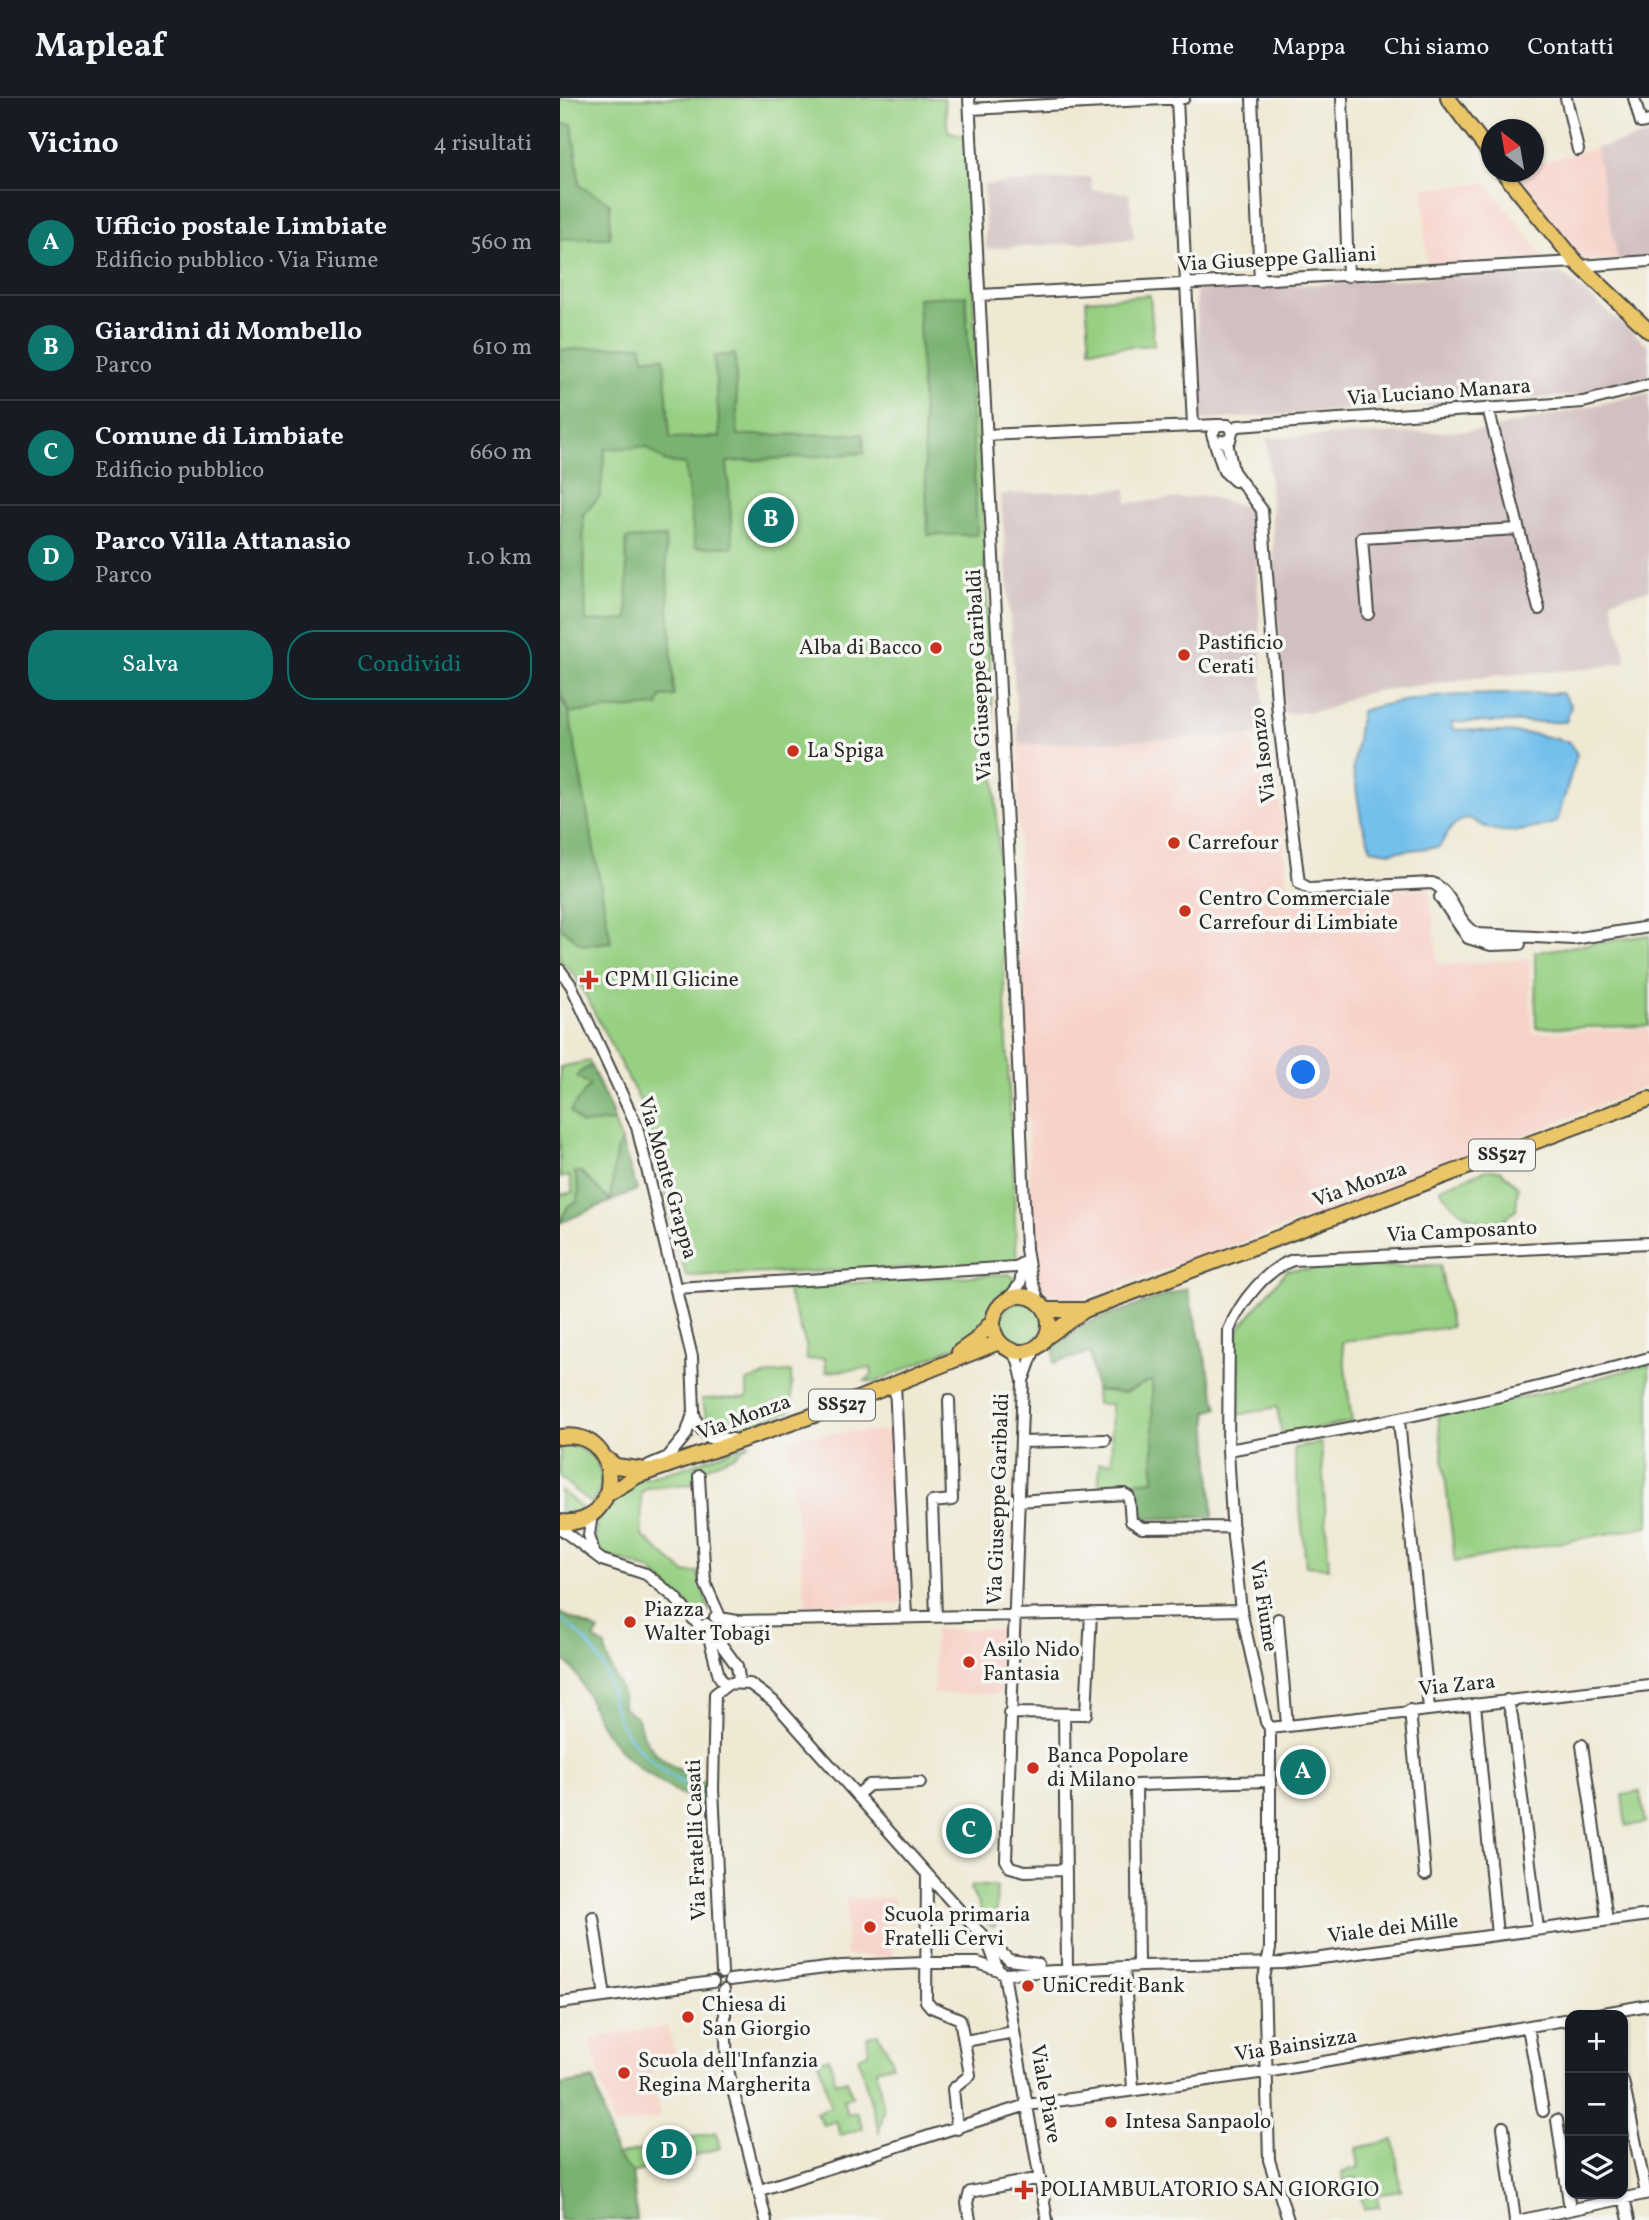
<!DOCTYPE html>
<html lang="it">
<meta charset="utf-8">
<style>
body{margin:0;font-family:Vollkorn,serif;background:#20242c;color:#f1f3f6}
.controls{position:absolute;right:21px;bottom:21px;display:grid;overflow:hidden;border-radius:14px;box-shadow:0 2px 5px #0004}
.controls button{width:63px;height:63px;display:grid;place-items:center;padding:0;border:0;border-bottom:2px solid #363941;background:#171b24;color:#f1f3f6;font:35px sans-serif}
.compass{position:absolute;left:921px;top:21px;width:63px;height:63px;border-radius:50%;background:#171b24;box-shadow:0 2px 5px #0004;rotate:329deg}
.you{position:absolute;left:744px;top:975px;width:24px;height:24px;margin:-18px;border:5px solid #fff;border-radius:50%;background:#1a73e8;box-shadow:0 0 0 10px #1a73e833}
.badge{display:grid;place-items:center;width:46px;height:46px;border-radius:50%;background:#0f766e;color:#fff;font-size:23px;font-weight:700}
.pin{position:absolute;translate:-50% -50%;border:4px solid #fff;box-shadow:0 2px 7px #0006}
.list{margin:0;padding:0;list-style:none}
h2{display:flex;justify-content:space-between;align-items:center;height:91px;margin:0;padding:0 28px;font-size:30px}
h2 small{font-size:23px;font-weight:400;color:#9ea1a6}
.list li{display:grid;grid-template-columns:46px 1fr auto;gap:21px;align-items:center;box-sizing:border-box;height:105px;padding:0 28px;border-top:2px solid #363941}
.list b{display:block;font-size:26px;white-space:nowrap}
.list p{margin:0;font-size:23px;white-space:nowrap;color:#9ea1a6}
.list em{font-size:23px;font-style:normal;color:#9ea1a6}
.actions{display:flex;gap:14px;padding:21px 28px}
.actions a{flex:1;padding:16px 0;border:2px solid #0f766e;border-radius:28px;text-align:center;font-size:24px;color:#0f766e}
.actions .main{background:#0f766e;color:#fff}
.icon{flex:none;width:38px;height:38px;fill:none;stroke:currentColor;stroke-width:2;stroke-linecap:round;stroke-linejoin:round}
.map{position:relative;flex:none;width:1089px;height:2122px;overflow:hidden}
header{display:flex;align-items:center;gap:42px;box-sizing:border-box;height:98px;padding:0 35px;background:#171b24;border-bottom:2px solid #363941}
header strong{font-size:33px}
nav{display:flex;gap:38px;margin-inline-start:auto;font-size:24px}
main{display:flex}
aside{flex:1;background:#171b24}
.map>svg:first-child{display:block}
</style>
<header>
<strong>Mapleaf</strong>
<nav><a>Home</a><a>Mappa</a><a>Chi siamo</a><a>Contatti</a></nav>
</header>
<main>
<aside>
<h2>Vicino<small>4 risultati</small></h2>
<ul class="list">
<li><span class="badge">A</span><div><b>Ufficio postale Limbiate</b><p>Edificio pubblico · Via Fiume</p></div><em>560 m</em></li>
<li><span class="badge">B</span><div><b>Giardini di Mombello</b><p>Parco</p></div><em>610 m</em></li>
<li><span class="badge">C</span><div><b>Comune di Limbiate</b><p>Edificio pubblico</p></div><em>660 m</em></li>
<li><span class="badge">D</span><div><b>Parco Villa Attanasio</b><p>Parco</p></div><em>1.0 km</em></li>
</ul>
<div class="actions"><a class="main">Salva</a><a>Condividi</a></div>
</aside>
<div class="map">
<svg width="1089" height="2122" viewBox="0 0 1089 2122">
<rect width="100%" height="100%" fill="#f6f6f2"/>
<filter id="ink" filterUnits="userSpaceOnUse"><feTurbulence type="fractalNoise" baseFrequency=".0143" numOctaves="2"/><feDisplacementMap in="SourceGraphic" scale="14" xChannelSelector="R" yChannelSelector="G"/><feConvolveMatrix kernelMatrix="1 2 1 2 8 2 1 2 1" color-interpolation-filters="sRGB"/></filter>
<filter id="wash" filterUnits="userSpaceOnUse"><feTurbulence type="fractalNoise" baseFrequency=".00686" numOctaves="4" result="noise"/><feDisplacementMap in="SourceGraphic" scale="28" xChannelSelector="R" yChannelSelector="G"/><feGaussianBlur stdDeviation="1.57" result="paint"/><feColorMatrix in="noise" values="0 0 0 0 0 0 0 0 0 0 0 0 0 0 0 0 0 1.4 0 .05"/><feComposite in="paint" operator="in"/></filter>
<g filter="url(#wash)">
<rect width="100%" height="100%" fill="#efe9d4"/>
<path fill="#f7d1c8" d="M1036 50 1047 100 1058 162 1022 161 954 74H974V67Z
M926 85 986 161 866 166 864 90Z
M690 638 695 659 717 660 727 792 735 798 870 790 878 867 969 861 972 935 1089 931V987L875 1075 515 1204 483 1193 474 1173 458 812 459 647Z
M335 1332 341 1505 246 1508 228 1343 241 1337Z
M444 1531V1596H374V1532Z
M286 1800H334L332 1858 286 1857Z
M107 1928 116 1958 89 1966 100 2019 53 2028 30 1941Z"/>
<path fill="#d2bfc0" d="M1089 37V163L1058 162 1036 50Z
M530 79 533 92 569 95 574 141 426 151 424 87Z
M1002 176 1089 248V280L1025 297 641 322 636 193 880 179Z
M1089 295V492L1051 502 1067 564 1027 571 933 578 815 593 792 599 766 612 724 616 707 340 925 332Z
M566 391 567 405 645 398 694 411 705 637 459 647 441 396Z"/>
<path fill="#97d083" stroke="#617e57" stroke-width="2" d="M0 0H384L388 33 406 39 457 1166 126 1178 84 1011 15 877 0 863Z
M590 197 594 247 530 251 526 202Z
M1089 837V928L976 930 975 854Z
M29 963 31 968 20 974 30 987 21 998V1026L54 1023 61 1043 56 1055 50 1104 22 1074 15 1075 19 1093 17 1104 8 1108 0 1124V1093L1 1097 13 1094 9 1078 0 1080V969Z
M926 1072H940L958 1089 956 1112C931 1137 895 1118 880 1090Z
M880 1167 891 1229 782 1244 792 1324 722 1337 717 1309 677 1317V1233L727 1172Z
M449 1176 454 1180V1185L432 1207 420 1230 402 1246 316 1284 305 1283 312 1277 311 1270 266 1274 265 1260 247 1262 246 1247 226 1189Z
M441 1225a21 21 0 1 1 42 0a21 21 0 1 1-42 0Z
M1089 1266V1428L895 1464 878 1317 999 1291Z
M231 1274 232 1309 229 1314 164 1335H156L149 1331 142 1301 187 1300V1283L215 1275Z
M592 1282 594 1383 549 1385 548 1393 539 1395V1365L552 1364 551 1306H537L536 1292 564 1295Z
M190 1345 174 1358 136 1374 133 1386 87 1390 81 1395 82 1438 125 1475 138 1474 149 1513 139 1517 90 1472 46 1457 36 1447V1424L56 1397 79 1382 123 1370Z
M761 1345 769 1470 746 1468 734 1350Z
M0 1347C33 1346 55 1378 31 1406L0 1379Z
M0 1392 24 1412 0 1417Z
M1080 1694 1085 1725 1066 1728 1062 1697Z
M412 1787 437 1789 435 1828 429 1827 410 1791Z
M318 1936 331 1959 332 1967 316 1971 324 2013 319 2033 298 1959 309 1955 307 1939Z
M269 1960 276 1985 287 1982 292 1998 283 2001 287 2016 297 2014 303 2030 281 2037 276 2023 263 2027 256 2014 271 2009 259 1963Z
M34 1981 56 2058 156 2034 160 2050 72 2075 77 2122H0V1987Z
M834 2042 841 2093 817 2097 819 2109 804 2111 797 2080 783 2082 782 2074 799 2069 796 2050Z"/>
<path fill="#79b271" stroke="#526e4e" stroke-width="2" d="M0 26H12L20 88 50 105V140L0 141Z
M406 197 417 437H368L358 200Z
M81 247 84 260 104 259 110 340 160 339 154 258 175 256 178 337 303 336 304 355 167 364 173 449H135L125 366 106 364 86 349 45 351 40 398 23 416 26 524 68 522 66 441 105 439 114 598 101 599 98 608 10 615 0 594V252Z
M0 600 9 615 51 844 22 847 0 829Z
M31 968 52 1015 54 1023 21 1026 10 1013 30 987 17 979 20 974Z
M61 1043 77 1092 0 1125 8 1108 17 1104 19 1093 15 1074H21L50 1103 56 1055Z
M627 1190 658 1310 647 1314 653 1419 579 1421 581 1405 576 1392 548 1393 549 1385 594 1382 592 1282 564 1295 536 1292 530 1255 494 1265V1249L527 1225Z
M0 1515 39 1533 34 1541 45 1548C46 1572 65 1585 63 1609L78 1620C84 1656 114 1670 144 1685L142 1706C105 1690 67 1667 44 1632 28 1607 25 1577 0 1559Z
M34 1982 56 2058 72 2074 77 2122H0V1987Z"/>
<path fill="#72c0ec" stroke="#4e768c" stroke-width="2" d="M1002 595 1011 608 1006 624H892V631L974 636 1009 644 1017 656 997 724C967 733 937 741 910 720 890 724 889 734 879 749L830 754 811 751 801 721 793 670 801 613C865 593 936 597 1002 595Z"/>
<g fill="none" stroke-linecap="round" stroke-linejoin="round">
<path stroke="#72c0ec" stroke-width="2.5" d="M0 1521C19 1532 40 1557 47 1579 51 1591 51 1603 56 1615 70 1651 111 1684 146 1696"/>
</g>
</g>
<g filter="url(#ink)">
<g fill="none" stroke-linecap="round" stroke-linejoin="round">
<g stroke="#484844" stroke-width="14">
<path id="minor" d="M409 0 451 803 466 1151 471 1181 480 1206
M692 0 700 183
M782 0 788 178
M1006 0 1018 52
M1074 0 1081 25 1089 23
M617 1 633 327
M410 11 624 0
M1020 168 1089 163
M420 197 1016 164
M928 310 979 511
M672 331 678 328 1023 304 1089 287
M427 337 657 327
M656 344 670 342 672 334 668 327H657L652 336 664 373 675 383
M667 344 673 373 702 412 718 617 739 785 750 791 872 785C894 794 896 826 918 836L1013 841 1089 829
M808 516 802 440 958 431
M880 799 908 840 931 847 960 846
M0 872 11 887 77 1029 132 1259 134 1313 126 1337 108 1359 89 1367
M117 1190 456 1169 464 1164
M449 1200 460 1186 464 1165
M450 1252 458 1262 463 1283 446 1762 450 1769 465 1773 504 1772
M464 1280 475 1250
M335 1286 346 1518
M134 1315 138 1328 150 1340 173 1341
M839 1323 869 1610
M461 1344 545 1342
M668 1352C813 1327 947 1300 1089 1260
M139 1378 145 1485 165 1530
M458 1403 564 1396 569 1399 571 1423 582 1430 673 1429
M32 1415 29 1437 34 1455
M0 1430 42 1462 86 1476 118 1502
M114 1499 149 1539 159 1578 164 1585 190 1586 213 1603 416 1831 449 1862 478 1866
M376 1518 372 1404 392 1402 389 1302
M155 1519 177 1523 681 1512
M718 1521 727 1627
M146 1526 177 1568 179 1580 174 1585
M947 1602 952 1618 978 1831
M915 1606 937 1837
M850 1612 865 1777
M449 1615 526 1616 531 1515
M504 1616 507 1866
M710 1630 1089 1587
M1022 1647 1047 1822
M297 1697 309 1687 360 1685
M367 1777 366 1903 371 1909 400 1921 410 1977 393 1991 397 2031
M33 1819 45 1899
M430 1850 438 1872 444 1876 447 1893 487 2122
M578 1867 576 1687 709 1683
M564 1869 573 1990
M162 1875 153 1691 155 1596 167 1587
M444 1876 581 1868 723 1865 1089 1817
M170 1882 282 1868 366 1865H418L438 1872
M164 1892 167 1968 206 2122
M0 1905 153 1884
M1033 1917 1089 1907
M968 1929 983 2013
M405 1943 454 1934
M1063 1983 1086 2095
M997 2022 1010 2111
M943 2029 955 2122
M200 2092 467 2007 706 1974 1010 1921
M1064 2100 1069 2122
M410 2122 407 2105 410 2094 480 2080
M728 2122 709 2062 704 1880 710 1851V1630L706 1624 681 1512 673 1439 668 1352 669 1232C679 1206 706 1171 733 1162L1089 1145
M962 2122 1089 2095"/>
</g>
<g stroke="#484844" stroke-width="18">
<path id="major" d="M888 0 932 58
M943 74 1016 164 1089 233
M433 1226a28 28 0 1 1 56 0a28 28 0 1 1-56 0Z
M485 1212H523
M485 1240 525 1212 1089 1001
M399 1254 416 1242 432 1224
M0 1339C64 1329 66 1431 0 1424
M44 1359 56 1368 86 1372
M46 1397 77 1378 275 1310 439 1244"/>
</g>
<use href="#minor" stroke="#fff" stroke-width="10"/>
<use href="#major" stroke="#ebc669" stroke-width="14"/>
</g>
</g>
<g fill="#c8321e" stroke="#f6f6f2" stroke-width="2.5">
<circle cx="376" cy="550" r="7"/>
<circle cx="624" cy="557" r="7"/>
<circle cx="233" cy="653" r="7"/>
<circle cx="614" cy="745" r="7"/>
<circle cx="625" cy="813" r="7"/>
<path d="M25.5 871.5h7v7h7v7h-7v7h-7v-7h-7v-7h7z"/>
<circle cx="70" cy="1524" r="7"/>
<circle cx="409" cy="1564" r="7"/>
<circle cx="473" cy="1670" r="7"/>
<circle cx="310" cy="1829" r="7"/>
<circle cx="468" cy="1888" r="7"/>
<circle cx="128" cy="1919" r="7"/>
<circle cx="64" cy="1975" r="7"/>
<circle cx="551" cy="2024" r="7"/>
<path d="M460.5 2081.5h7v7h7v7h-7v7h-7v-7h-7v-7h7z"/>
</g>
<g text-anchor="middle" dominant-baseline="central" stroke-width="7" stroke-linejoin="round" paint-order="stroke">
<g fill="#f6f6f2" stroke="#686867" stroke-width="2">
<rect x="909" y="1041.5" width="66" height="31" rx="5"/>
<rect x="249" y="1291.5" width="66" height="31" rx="5"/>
</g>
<g font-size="19" font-weight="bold" fill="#2b2b2b">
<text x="942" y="1057">SS527</text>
<text x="282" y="1307">SS527</text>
</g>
<g font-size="21" fill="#2b2b2b" stroke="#f6f6f2">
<text transform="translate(717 162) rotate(-3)">Via Giuseppe Galliani</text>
<text transform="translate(879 295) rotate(-4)">Via Luciano Manara</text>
<text transform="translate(420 577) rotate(-93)">Via Giuseppe Garibaldi</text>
<text transform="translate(704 657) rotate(-97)">Via Isonzo</text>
<text transform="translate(107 1080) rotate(74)">Via Monte Grappa</text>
<text transform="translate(800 1087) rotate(-20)">Via Monza</text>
<text transform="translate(902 1134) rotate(-3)">Via Camposanto</text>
<text transform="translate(184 1320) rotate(-20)">Via Monza</text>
<text transform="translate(439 1401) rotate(-88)">Via Giuseppe Garibaldi</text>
<text transform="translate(703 1508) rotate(81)">Via Fiume</text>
<text transform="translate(897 1588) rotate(-6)">Via Zara</text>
<text transform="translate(137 1742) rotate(-92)">Via Fratelli Casati</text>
<text transform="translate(833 1831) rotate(-7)">Viale dei Mille</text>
<text transform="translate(736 1948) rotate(-9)">Via Bainsizza</text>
<text transform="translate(485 1996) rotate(80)">Viale Piave</text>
</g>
<g font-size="21" fill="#2b2b2b" stroke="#f6f6f2" text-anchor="start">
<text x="638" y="545">Pastificio<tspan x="638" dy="24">Cerati</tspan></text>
<text x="362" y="550" text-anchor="end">Alba di Bacco</text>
<text x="247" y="653">La Spiga</text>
<text x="628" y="745">Carrefour</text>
<text x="639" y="801">Centro Commerciale<tspan x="639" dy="24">Carrefour di Limbiate</tspan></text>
<text x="45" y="882">CPM Il Glicine</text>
<text x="84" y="1512">Piazza<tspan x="84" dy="24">Walter Tobagi</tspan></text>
<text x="423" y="1552">Asilo Nido<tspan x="423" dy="24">Fantasia</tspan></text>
<text x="487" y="1658">Banca Popolare<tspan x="487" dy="24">di Milano</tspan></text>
<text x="324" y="1817">Scuola primaria<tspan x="324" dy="24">Fratelli Cervi</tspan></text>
<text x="482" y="1888">UniCredit Bank</text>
<text x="142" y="1907">Chiesa di<tspan x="142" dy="24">San Giorgio</tspan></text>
<text x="78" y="1963">Scuola dell'Infanzia<tspan x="78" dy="24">Regina Margherita</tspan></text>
<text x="565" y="2024">Intesa Sanpaolo</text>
<text x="480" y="2092">POLIAMBULATORIO SAN GIORGIO</text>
</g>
</g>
</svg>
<div class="controls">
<button>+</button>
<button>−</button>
<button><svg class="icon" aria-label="layers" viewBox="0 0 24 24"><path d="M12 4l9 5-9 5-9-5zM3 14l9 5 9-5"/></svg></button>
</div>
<svg class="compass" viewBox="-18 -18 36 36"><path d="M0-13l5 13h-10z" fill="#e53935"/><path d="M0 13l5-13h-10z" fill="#9ea1a6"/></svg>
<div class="you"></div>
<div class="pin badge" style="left:743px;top:1674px">A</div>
<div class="pin badge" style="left:211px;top:422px">B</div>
<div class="pin badge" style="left:409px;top:1733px">C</div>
<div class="pin badge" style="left:109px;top:2054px">D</div>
</div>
</main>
